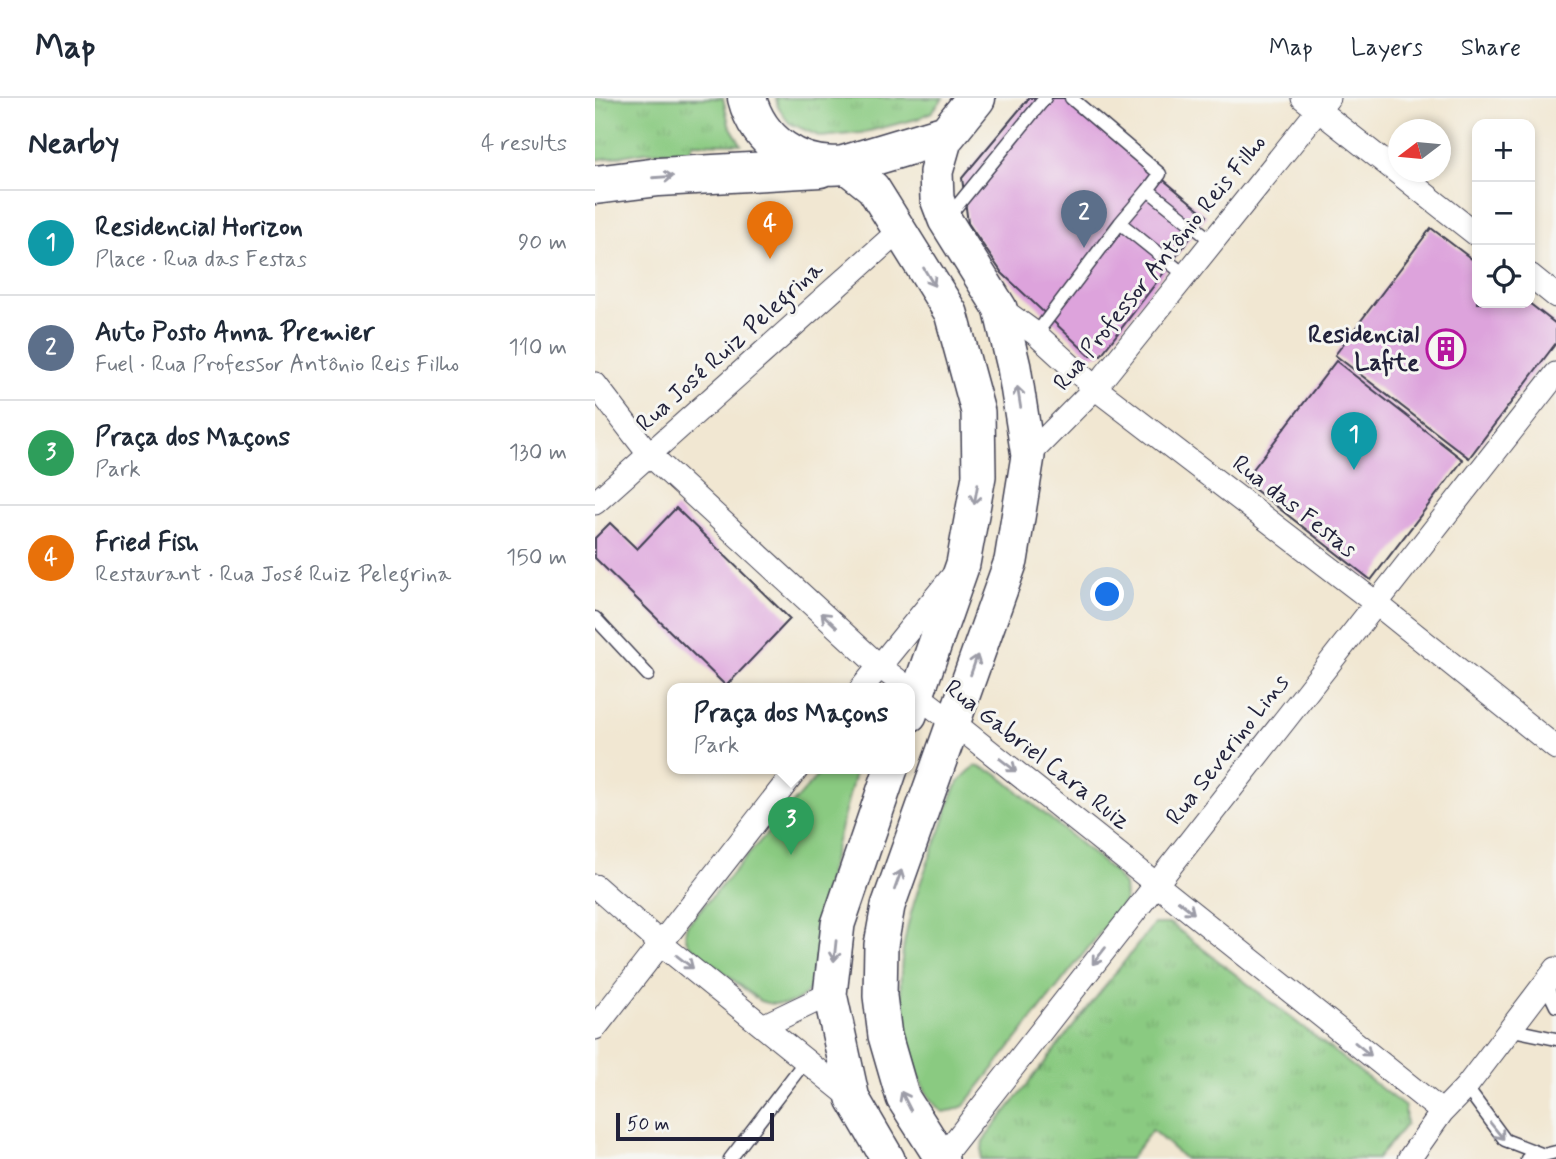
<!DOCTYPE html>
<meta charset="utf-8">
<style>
body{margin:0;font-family:Mynerve,sans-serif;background:#f6f6f7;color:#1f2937}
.controls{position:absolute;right:21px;top:21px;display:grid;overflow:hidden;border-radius:14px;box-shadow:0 4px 10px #0003}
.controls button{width:63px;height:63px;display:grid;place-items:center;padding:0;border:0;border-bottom:2px solid #e0e1e3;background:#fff;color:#1f2937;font:35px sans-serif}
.compass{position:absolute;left:793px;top:21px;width:63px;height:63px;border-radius:50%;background:#fff;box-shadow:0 4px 10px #0003;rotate:254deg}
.scale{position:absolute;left:21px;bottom:18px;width:158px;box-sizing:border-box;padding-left:7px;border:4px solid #22223b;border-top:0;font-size:19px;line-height:24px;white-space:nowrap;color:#22223b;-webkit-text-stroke:5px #f6f6f2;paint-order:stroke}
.you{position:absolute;left:513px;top:497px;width:24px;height:24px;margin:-18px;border:5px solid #fff;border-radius:50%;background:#1a73e8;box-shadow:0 0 0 10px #1a73e833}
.badge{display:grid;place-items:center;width:46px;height:46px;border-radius:50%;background:#b45309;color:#fff;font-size:23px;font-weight:700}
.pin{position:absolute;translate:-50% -58px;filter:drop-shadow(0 2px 4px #0008)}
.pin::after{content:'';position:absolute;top:37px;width:24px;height:21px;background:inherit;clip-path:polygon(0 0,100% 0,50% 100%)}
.popup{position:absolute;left:72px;top:585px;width:248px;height:91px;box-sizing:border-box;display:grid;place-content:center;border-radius:14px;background:#fff;filter:drop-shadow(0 2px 5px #0005);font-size:23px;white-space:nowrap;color:#747a83}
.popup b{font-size:26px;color:#1f2937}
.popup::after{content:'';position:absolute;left:50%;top:100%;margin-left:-14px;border:14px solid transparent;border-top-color:#fff}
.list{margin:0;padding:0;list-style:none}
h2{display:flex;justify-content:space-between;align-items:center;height:91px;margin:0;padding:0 28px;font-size:30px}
h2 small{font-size:23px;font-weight:400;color:#747a83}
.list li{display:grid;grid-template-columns:46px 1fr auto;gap:21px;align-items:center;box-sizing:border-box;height:105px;padding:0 28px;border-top:2px solid #e0e1e3}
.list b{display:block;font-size:26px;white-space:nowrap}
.list p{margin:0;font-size:23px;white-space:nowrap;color:#747a83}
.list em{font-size:23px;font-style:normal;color:#747a83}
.icon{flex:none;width:38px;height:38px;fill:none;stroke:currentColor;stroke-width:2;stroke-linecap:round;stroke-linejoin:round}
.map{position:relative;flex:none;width:961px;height:1061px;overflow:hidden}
header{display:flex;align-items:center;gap:42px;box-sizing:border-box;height:98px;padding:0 35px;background:#fff;border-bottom:2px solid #e0e1e3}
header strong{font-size:33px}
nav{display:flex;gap:38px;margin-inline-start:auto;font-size:24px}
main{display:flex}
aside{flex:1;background:#fff}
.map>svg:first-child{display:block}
</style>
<header>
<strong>Map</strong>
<nav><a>Map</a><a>Layers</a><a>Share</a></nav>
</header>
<main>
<aside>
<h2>Nearby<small>4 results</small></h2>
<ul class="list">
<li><span class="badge" style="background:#0f9aa8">1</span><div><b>Residencial Horizon</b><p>Place · Rua das Festas</p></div><em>90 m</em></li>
<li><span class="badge" style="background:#5c6f8a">2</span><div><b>Auto Posto Anna Premier</b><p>Fuel · Rua Professor Antônio Reis Filho</p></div><em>110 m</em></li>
<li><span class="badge" style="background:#2e9e5b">3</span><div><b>Praça dos Maçons</b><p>Park</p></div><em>130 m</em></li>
<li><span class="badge" style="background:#e8710a">4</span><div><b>Fried Fish</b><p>Restaurant · Rua José Ruiz Pelegrina</p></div><em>150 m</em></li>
</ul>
</aside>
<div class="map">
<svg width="961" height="1061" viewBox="0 0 961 1061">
<defs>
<pattern id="grass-tufts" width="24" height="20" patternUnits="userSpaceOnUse" patternTransform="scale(1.75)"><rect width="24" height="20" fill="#8aca81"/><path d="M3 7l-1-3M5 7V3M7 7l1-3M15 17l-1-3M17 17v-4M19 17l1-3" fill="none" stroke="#77ad70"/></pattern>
</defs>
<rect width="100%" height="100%" fill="#f6f6f2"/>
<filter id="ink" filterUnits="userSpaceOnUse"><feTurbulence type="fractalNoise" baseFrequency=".0143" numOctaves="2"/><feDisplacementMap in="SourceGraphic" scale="14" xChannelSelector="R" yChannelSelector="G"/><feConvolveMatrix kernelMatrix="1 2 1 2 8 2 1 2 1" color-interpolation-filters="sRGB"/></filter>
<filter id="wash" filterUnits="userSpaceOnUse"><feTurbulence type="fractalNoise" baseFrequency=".00686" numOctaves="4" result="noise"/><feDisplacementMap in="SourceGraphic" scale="28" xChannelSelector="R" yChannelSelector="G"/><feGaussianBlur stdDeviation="1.57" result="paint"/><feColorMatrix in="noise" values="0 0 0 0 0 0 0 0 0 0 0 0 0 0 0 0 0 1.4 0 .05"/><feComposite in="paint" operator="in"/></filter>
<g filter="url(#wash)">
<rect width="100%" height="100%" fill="#f1e7d2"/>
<path fill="url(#grass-tufts)" stroke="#56765e" stroke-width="2" d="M0 0H128L134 26 146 46 98 45 95 53 51 54 0 62Z
M181 0H348L337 14 322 21 266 35 226 39 194 25 183 9Z
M559 826H576L810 1009 811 1027 782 1061H590L557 1032 535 1061H386L388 1043Z"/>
<path fill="#8aca81" stroke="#56765e" stroke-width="2" d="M381 668 401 675 519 774 529 787 530 803 369 1008 359 1012 347 1014C329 998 322 977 315 954 292 871 314 812 344 736 355 708 355 685 381 668Z
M228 671H261C248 722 233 772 224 824 221 844 227 869 216 888 206 908 184 909 165 903L95 848C90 840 89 835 92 827Z"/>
<g id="blocks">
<path fill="#dda3dc" d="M434 0H470L612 118 506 257H494L407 175 373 125 367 80Z
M836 130 882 165V205H934L961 226V245L874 360 740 257Z
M741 263 868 362 776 482 649 383Z
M81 410 195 521 131 588 0 460V440L15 425 42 451Z"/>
</g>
</g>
<g filter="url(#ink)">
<use href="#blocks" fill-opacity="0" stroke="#414052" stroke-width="2"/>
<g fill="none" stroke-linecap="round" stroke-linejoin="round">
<g stroke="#414052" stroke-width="15">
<path id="service" d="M476 0 565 76 553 92 617 143
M353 119 450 0
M525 125 590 177
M441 236 525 125 553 92
M0 520 53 577
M950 885 961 908
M913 931 961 941
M871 989 910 1042 949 1057
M135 1061 211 962
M932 1061 961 1054"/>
</g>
<g stroke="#414052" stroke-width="25">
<path id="minor" d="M708 0 882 137
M935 177 961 198
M405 210 441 236 500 290 782 506 961 650
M0 286 54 356 284 568 359 625 847 1014
M433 358 500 290 733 0
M0 405 305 132
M266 591 357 479
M0 788 65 845 258 1001
M170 927 235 896
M0 930 202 671
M346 1061 961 276
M814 1061 847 1014 871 989 961 871"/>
</g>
<g stroke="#414052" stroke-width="36">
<path id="secondary" d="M249 67 278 90 356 215 383 314 384 378 368 466 315 617
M293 1061 258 1001 235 896 243 826 296 671
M347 1061 308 1000 290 938 285 898 286 847 293 808 416 463 433 358 419 269 405 210 350 122 342 101 341 74 352 36"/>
</g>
<g stroke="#414052" stroke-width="41">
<path id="trunk" d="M152 0C163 43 204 73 249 67L352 36 381 0
M0 87 64 79 225 70"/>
</g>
<use href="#service" stroke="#fff" stroke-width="12"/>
<use href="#minor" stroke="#fff" stroke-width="23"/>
<use href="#secondary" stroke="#fff" stroke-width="33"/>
<use href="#trunk" stroke="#fff" stroke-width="38"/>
</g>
<defs><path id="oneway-shaft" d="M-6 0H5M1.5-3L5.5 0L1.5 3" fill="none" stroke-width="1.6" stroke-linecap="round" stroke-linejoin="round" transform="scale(1.75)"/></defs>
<g stroke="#9c9ca7">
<use href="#oneway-shaft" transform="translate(68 79) rotate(-4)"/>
<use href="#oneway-shaft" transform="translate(334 179) rotate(59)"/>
<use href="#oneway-shaft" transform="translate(424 299) rotate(-99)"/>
<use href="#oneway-shaft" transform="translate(381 396) rotate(100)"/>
<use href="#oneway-shaft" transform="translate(234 522) rotate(-137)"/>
<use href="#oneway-shaft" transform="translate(379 567) rotate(-71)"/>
<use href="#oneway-shaft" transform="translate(413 667) rotate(38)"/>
<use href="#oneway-shaft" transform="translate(303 782) rotate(-70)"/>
<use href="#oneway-shaft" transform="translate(591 809) rotate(39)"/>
<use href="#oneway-shaft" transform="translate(240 853) rotate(96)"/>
<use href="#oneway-shaft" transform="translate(504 858) rotate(128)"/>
<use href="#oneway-shaft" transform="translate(90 864) rotate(38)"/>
<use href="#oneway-shaft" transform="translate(768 951) rotate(39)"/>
<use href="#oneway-shaft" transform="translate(311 1003) rotate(-117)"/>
<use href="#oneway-shaft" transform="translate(902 1033) rotate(51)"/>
</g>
</g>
<defs>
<g id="building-ring" transform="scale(2.0125)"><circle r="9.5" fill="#f6f6f2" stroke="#b5179e" stroke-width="1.5"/><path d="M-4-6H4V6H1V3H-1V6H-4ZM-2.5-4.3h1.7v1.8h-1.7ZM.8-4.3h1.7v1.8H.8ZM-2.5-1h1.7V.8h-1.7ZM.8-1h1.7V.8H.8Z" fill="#b5179e"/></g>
</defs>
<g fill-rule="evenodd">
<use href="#building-ring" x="851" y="251"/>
</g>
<g text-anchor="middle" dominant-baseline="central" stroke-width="6" stroke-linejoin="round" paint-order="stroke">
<g font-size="24" fill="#22223b" stroke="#f6f6f2">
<text transform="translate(565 165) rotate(-51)">Rua Professor Antônio Reis Filho</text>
<text transform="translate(135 249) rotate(-42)">Rua José Ruiz Pelegrina</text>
<text transform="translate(699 409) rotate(38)">Rua das Festas</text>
<text transform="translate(633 652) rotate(-52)">Rua Severino Lins</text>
<text transform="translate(442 657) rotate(38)">Rua Gabriel Cara Ruiz</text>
</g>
<g font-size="24" font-weight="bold" fill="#22223b" stroke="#f6f6f2" text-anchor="end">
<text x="824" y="237">Residencial<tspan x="824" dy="28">Lafite</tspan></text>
</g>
</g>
</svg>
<div class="controls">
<button>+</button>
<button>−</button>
<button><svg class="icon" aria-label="locate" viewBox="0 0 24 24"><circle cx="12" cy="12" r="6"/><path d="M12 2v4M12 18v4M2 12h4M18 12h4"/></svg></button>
</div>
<svg class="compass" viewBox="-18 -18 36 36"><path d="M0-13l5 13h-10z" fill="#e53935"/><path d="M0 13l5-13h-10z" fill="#747a83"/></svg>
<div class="scale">50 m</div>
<div class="you"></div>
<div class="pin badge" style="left:759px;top:372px;background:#0f9aa8">1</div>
<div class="pin badge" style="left:489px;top:150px;background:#5c6f8a">2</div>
<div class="pin badge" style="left:196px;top:757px;background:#2e9e5b">3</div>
<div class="popup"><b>Praça dos Maçons</b>Park</div>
<div class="pin badge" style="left:175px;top:161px;background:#e8710a">4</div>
</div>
</main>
